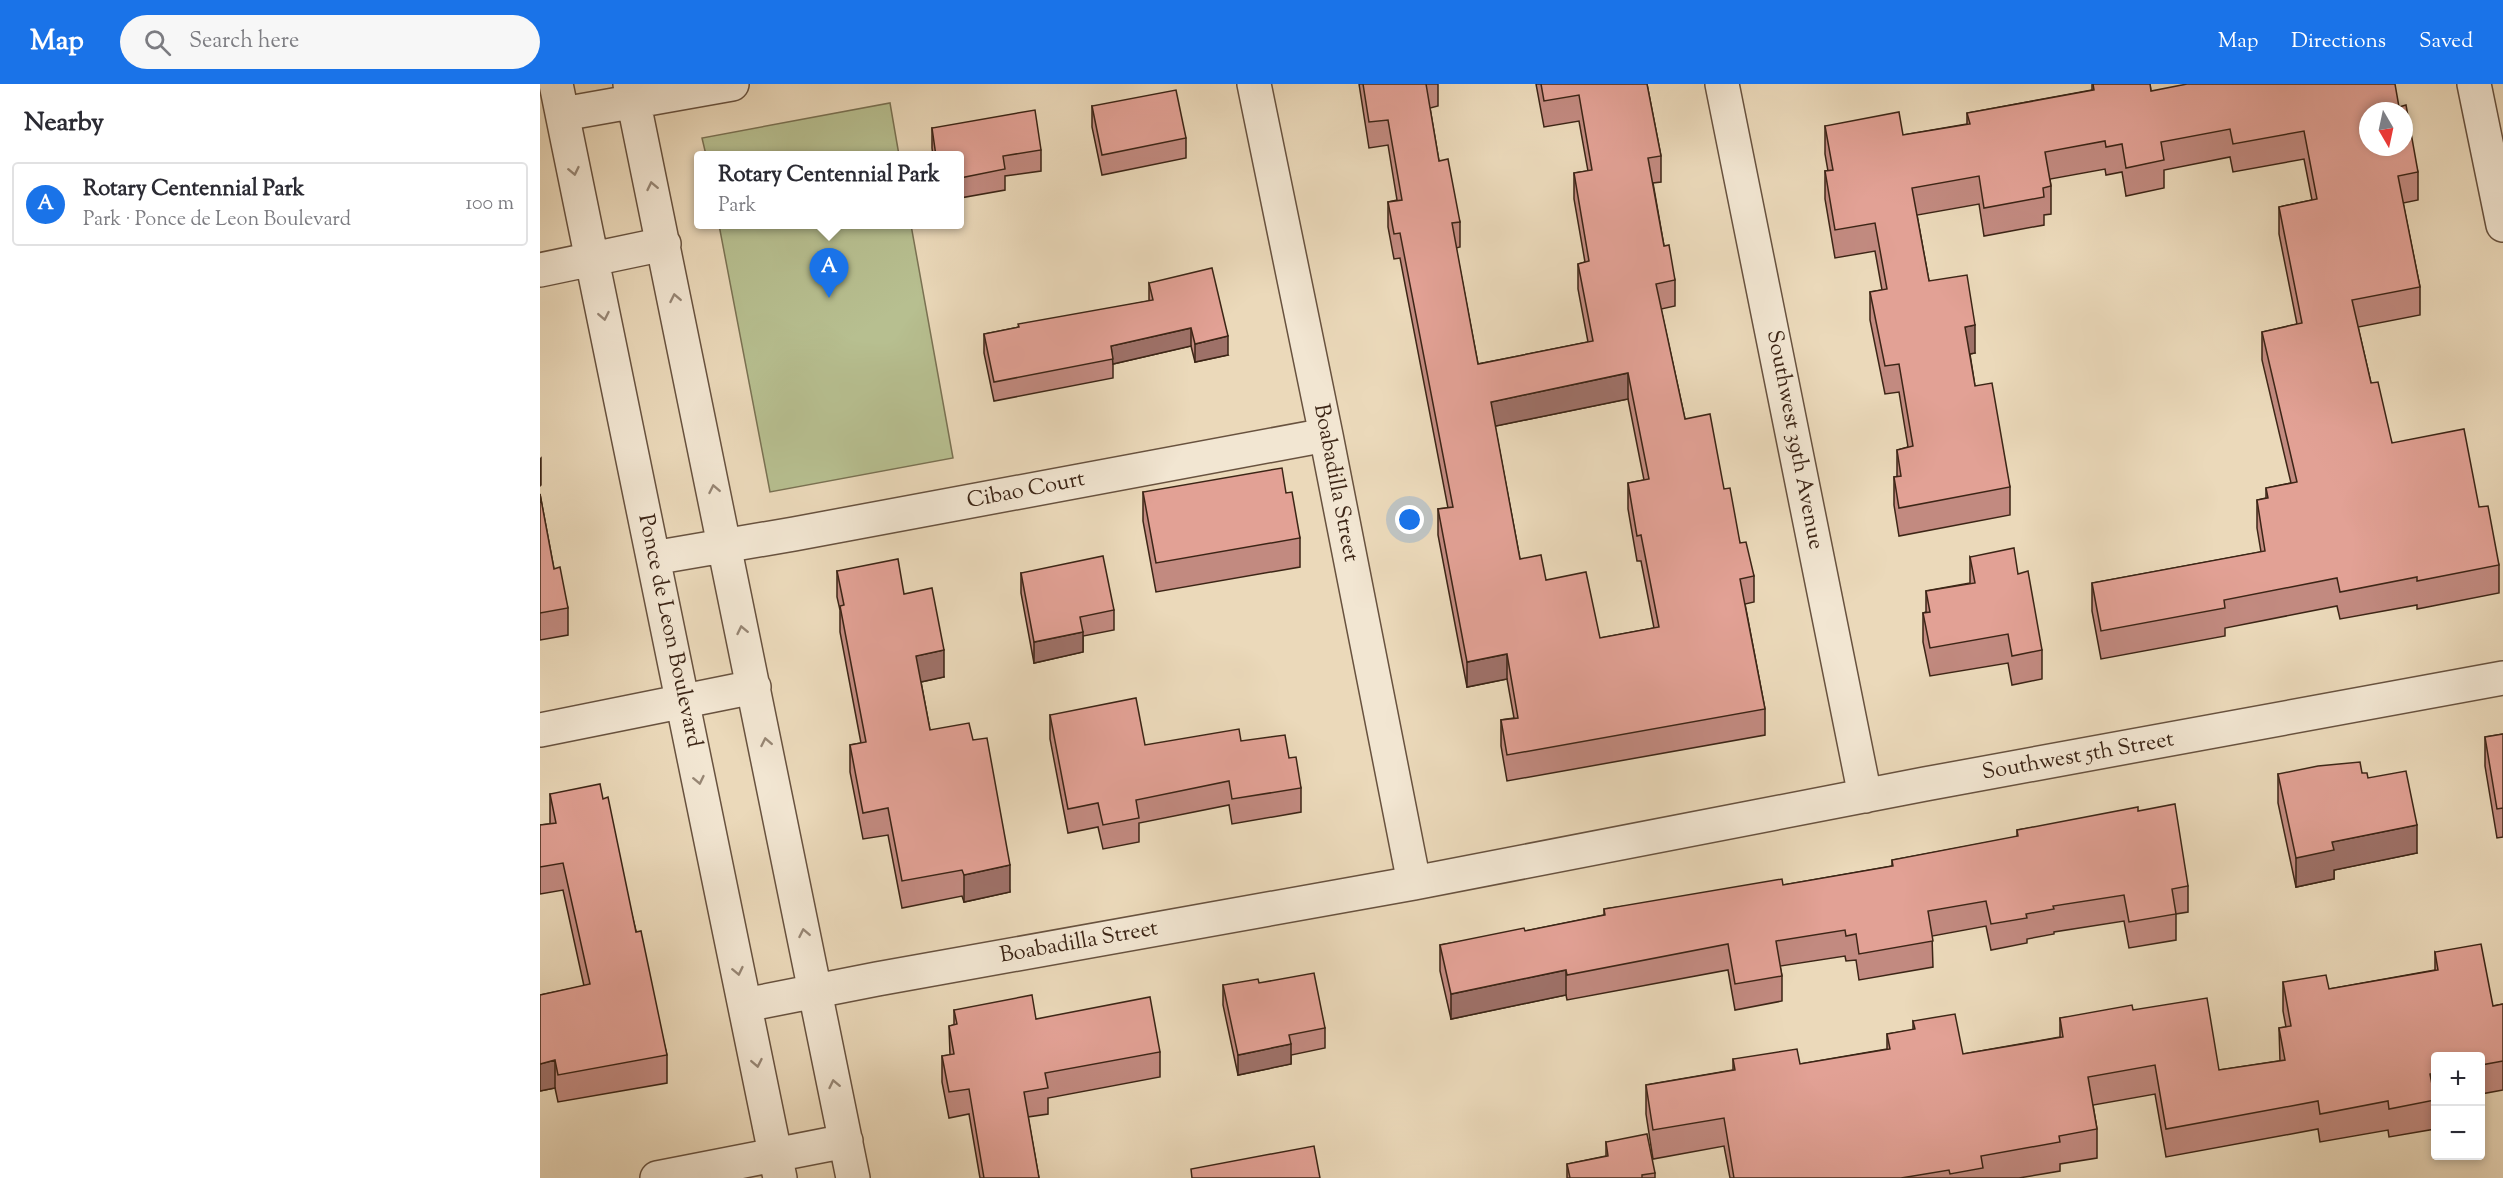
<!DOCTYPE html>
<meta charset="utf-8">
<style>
body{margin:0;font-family:"Sorts Mill Goudy",serif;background:#f7f7f7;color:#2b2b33}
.controls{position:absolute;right:18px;bottom:18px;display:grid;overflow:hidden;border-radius:6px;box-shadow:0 3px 9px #0003}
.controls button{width:54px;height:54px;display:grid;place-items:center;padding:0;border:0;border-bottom:2px solid #e1e1e2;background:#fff;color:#2b2b33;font:30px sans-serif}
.compass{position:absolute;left:1819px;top:18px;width:54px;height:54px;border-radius:50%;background:#fff;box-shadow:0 3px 9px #0003;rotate:171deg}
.you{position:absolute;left:870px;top:436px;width:21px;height:21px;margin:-15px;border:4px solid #fff;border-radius:50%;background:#1a73e8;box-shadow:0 0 0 9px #1a73e833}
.badge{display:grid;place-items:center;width:39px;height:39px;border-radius:50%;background:#1a73e8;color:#fff;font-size:20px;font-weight:700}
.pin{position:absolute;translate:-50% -50px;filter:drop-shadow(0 2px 3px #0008)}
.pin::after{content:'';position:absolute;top:32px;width:21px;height:18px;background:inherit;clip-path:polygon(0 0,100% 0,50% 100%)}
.popup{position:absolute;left:154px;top:67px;width:270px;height:78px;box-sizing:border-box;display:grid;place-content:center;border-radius:6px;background:#fff;filter:drop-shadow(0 2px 4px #0005);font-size:20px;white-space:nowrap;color:#7c7c81}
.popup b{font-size:22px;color:#2b2b33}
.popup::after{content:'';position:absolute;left:50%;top:100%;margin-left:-12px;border:12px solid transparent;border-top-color:#fff}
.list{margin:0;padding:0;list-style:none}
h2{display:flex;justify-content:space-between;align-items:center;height:78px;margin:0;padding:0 24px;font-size:26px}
h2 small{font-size:20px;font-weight:400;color:#7c7c81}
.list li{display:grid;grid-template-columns:39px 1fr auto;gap:18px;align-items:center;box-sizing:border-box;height:84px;margin:0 12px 12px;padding:0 12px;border:2px solid #e1e1e2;border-radius:6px}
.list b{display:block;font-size:22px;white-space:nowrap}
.list p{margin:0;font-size:20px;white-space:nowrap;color:#7c7c81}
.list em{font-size:20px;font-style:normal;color:#7c7c81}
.icon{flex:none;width:33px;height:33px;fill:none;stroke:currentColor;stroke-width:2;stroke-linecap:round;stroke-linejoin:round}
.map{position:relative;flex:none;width:1963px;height:1094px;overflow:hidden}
header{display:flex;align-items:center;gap:36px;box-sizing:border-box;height:84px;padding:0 30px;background:#1a73e8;color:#fff}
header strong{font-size:28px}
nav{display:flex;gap:33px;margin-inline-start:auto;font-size:21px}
.search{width:420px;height:54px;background:#f7f7f7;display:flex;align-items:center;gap:15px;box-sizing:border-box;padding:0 21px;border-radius:33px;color:#7c7c81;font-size:22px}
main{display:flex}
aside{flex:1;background:#fff}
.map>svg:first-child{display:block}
</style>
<header>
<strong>Map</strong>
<div class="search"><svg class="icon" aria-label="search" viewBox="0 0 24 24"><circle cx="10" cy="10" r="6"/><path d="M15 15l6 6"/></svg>Search here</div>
<nav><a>Map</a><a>Directions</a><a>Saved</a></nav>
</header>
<main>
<aside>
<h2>Nearby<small></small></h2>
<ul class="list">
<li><span class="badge">A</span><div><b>Rotary Centennial Park</b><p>Park · Ponce de Leon Boulevard</p></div><em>100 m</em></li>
</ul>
</aside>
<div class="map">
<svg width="1963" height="1094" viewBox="0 0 1963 1094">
<rect width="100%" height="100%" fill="#ebd9ba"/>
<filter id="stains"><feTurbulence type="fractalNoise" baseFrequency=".00333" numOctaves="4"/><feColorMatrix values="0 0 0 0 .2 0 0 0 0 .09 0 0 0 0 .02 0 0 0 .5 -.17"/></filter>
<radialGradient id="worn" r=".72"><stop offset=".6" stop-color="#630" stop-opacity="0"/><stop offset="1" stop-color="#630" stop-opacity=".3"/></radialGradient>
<path fill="#b7bf90" stroke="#7a7253" stroke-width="1.5" d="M350 19 359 71H166L162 54Z
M179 141H371L413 374 230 408Z"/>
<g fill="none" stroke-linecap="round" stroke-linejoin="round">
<g stroke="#68523f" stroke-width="36">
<path id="minor" d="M16 0 240 1094
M90 0 313 1094
M714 0 786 351 874 799
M1182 0 1325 712
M1934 0 1963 141
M23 30 192 0
M0 186 124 160
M113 474 254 450 786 351
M0 646 214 603
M205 921 337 895 874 799 1385 700 1963 594
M117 1094 306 1057"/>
</g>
<use href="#minor" stroke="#f2e6d2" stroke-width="33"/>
</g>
<path fill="#c28a80" stroke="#3c2516" stroke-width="1.5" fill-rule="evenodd" d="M819 0H898V22L890 24 899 77 920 138V163L916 164 938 280 1048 258 1038 205V180L1045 178 1034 115V89L1048 87 1039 37 1004 43 996 0H1107L1121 72V98L1113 99 1124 162 1135 196V222L1121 225 1145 335 1184 405 1200 459 1214 492V518L1205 520 1225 625V651L967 697 961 662V636L974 634 967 595 927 603 898 451V425L908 424 860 174 854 175 848 143V118L857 116 848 61 829 64ZM1088 315 1104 396 1088 399V425L1097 477H1101L1114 544 1060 554 1006 496 980 475 955 342Z
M1552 0H1610L1611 7 1859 23 1878 88V116L1863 119 1880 203V231L1818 243 1831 299 1852 359 1939 423 1959 481V509L1877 525V521L1800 535 1797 522 1685 544V552L1561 575 1552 527V499L1721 468 1717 444V416L1726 414V404L1751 399 1722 276V248L1757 240 1739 150V123L1772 116 1764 75 1693 88 1690 73 1624 86V104L1586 112 1582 88 1566 91 1565 85 1510 95 1511 102V130L1504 131V141L1444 152 1439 120 1377 131 1389 197 1435 269 1430 270 1435 302 1470 403V431L1359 452 1354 421V393H1357V366L1368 363 1359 308 1345 310 1330 236V208L1342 206 1335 167 1295 174 1285 115V87H1288L1285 70V42L1363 51 1427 40V29L1552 6Z
M552 22 646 54V74L562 91 552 43Z
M392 44 501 66V87L465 92V106L420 114V72H393L392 64Z
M609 199 688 271 655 278 651 262 573 280V294L454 317 444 269V250L609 217Z
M603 408 746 409 760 454V483L616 508 603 437Z
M0 410 14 485 28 524V551L0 556Z
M1430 473 1502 566V595L1472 601 1468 579 1390 592 1383 558V529L1386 528V507L1430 499Z
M297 487 364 510 404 593 381 598 390 646 433 656 470 808 424 818 422 812 362 824 348 751 323 755 310 688V661L321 659 300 548V526L297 513Z
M481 489 574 526V546L543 552V568L494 579 481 509Z
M510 631 605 661 701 657 749 674 761 704V728L692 740 689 721 599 739V758L563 765 558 743 528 749 510 655Z
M1963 650V753L1957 754 1945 682V653Z
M1822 689 1828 694 1877 769 1794 786V795L1756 803 1738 719V690Z
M10 710 63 715 127 971V999L18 1018 15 1004 0 1007V911L44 902 23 806 0 810V741L10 740Z
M1598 727 1648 802V828L1636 830V856L1589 864 1584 837 1514 848V850L1487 855V859L1451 866 1446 842 1392 852 1393 883 1319 896 1316 876 1306 877 1305 872 1240 882 1242 892V917L1195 926 1188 886 1027 916 1026 911 911 935 900 887V861L985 847 1064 831V825L1243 801 1352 782V776L1477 753V746Z
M1895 868 1953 922 1963 920V1006L1941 1010V972H1896L1895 1045 1849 1053 1848 1046 1780 1058 1778 1045 1626 1073 1615 1010 1553 1021 1557 1045V1074L1520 1080V1087L1479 1094H1190L1184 1062 1113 1075 1106 1030V1001L1193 986V975L1260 980 1347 965V950L1373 946V937L1423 970 1520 953V934L1593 926 1679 986 1740 977 1739 944 1746 943 1743 927V898L1789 905 1895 886Z
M719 899 785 944V964L751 971V980L698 991 683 921V901Z
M414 926 496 935 620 968V993L508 1014V1030L488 1033 499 1094H440L429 1030 409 1034 402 998V972L410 971 409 942 414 941Z
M1066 1058 1115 1089V1094H1027V1080L1066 1072Z"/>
<path fill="#9e7168" stroke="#3c2516" stroke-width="1.5" d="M1435 241V269L1425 271V243Z
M651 244V262L573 280 571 262Z
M688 252V271L655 278V260Z
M1088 289V315L951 343V318Z
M1 374V401L0 402V375Z
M543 548V568L494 579V558Z
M404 566V593L376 599V572Z
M967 570V595L927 603V578Z
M1877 741V769L1794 786V795L1756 803V774L1792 758Z
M470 781V808L424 818V791Z
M1026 886V911L911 935V910Z
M751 960V980L698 991V971Z
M15 976V1004L0 1007V980Z"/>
<path fill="#e2a195" stroke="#3c2516" stroke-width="1.5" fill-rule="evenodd" d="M823 0H886L899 77 908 75 920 138 912 139 938 280 1053 257 1038 180 1049 177 1034 89 1052 86 1039 11 1004 17 1001 0H1107L1121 72 1108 74 1124 162 1129 161 1135 196 1116 200 1145 335 1170 330 1184 405 1190 404 1200 459 1206 458 1214 492 1200 495 1225 625 967 671 961 636 978 634 967 570 927 578 898 425 913 423 860 149 854 150 848 118 862 116 848 36 829 38ZM1088 289 1109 395 1088 399 1097 452 1101 451 1119 543 1060 554 1046 488 1006 496 1001 471 980 475 951 318Z
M1553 0H1610L1611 7 1647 0H1855L1859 23 1866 21 1878 88 1858 92 1880 203 1812 216 1831 299 1838 298 1852 359 1924 345 1939 423 1948 422 1959 481 1877 497V493L1800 508 1797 494 1684 516 1685 524 1561 547 1552 499 1725 467 1717 416 1728 414 1726 404 1757 398 1722 248 1762 239 1739 123 1777 115 1764 47 1693 60 1690 45 1621 58 1624 76 1586 84 1582 60 1566 63 1565 57 1505 68 1511 102 1503 104 1504 113 1444 124 1439 92 1372 104 1389 197 1427 191 1435 241 1425 243 1435 302 1452 299 1470 403 1359 424 1354 393 1361 392 1357 366 1373 362 1359 280 1345 282 1330 208 1347 205 1335 139 1295 146 1285 87 1293 86 1285 42 1359 28 1363 51 1430 40 1427 29 1554 6ZM1828 27H1864V63H1828Z
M636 6 646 54 562 71 552 22Z
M495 26 501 66 463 72 465 85 420 94V72H396L392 44Z
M672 184 688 252 655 260 651 244 571 262 573 275 454 298 444 250 479 243 478 240 613 216 609 199Z
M742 384 746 409 752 408 760 454 616 479 603 408Z
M0 410 14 485 20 483 28 524 0 529Z
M1474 464 1478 490 1488 487 1502 566 1472 572 1468 550 1390 564 1383 529 1390 528 1386 507 1435 499 1430 473Z
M563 472 574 526 540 533 543 548 494 558 481 489Z
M358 475 364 510 392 504 404 566 376 572 390 646 429 639 433 656 447 654 470 781 424 791 422 786 362 797 348 724 323 729 310 661 326 658 300 522 304 521 297 487Z
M596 614 605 661 699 645 701 657 745 651 749 674 756 673 761 704 692 715 689 697 596 716 599 734 563 741 558 719 528 725 510 631Z
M1963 650V724L1957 725 1945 653Z
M1820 678 1822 689H1827L1828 694 1866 687 1877 741 1792 758 1794 766 1756 774 1738 690 1778 682Z
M60 700 63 715 68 713 96 848 101 847 127 971 18 991 15 976 0 980V911L50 900 23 779 0 783V741L16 739 10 710Z
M1635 720 1648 802 1632 805 1636 830 1589 838 1584 811 1513 822 1514 825 1486 830 1487 834 1451 840 1446 817 1388 827 1393 857 1319 870 1316 850 1306 852 1305 846 1236 857 1242 892 1195 900 1188 860 1027 891 1026 886 911 910 900 861 984 844 985 847 1065 831 1064 825 1242 795 1243 801 1353 782 1352 776 1478 752 1477 746 1598 723V727Z
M1941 860 1953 922 1963 920V977L1941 981V972H1896V989L1890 990 1895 1016 1849 1025 1848 1017 1780 1030 1778 1017 1626 1045 1615 981 1548 993 1557 1045 1519 1052 1520 1058 1441 1072 1443 1084 1410 1090 1409 1086 1361 1094H1194L1184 1034 1113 1046 1106 1001 1195 986 1193 975 1257 965 1260 980 1350 965 1347 950 1375 945 1373 937 1415 930 1423 970 1523 953 1520 934 1592 921 1593 926 1667 914 1679 986 1745 976 1739 944 1751 942 1743 898 1786 891 1789 905 1898 886 1895 868Z
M774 889 785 944 749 951 751 960 698 971 683 901 718 895 719 899Z
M492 911 496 935 610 913 620 968 505 989 508 1004 484 1008 499 1094H444L429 1005 409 1008 402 972 414 970 409 942 417 940 414 926Z
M1107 1050 1115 1089 1102 1091V1094H1030L1027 1080 1068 1072 1066 1058Z
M774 1062 780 1094H652L651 1085Z"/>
<defs><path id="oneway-chevron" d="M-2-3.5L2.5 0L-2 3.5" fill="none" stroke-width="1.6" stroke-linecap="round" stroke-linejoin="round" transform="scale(1.5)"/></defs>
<g stroke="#978674">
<use href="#oneway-chevron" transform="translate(34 87) rotate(78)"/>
<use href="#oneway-chevron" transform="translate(112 102) rotate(-102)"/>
<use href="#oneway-chevron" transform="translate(135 214) rotate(-101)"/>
<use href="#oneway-chevron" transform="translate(64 232) rotate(79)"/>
<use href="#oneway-chevron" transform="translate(174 405) rotate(-101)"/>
<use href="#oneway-chevron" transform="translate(202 546) rotate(-102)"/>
<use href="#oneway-chevron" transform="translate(226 658) rotate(-101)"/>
<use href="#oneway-chevron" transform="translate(159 696) rotate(78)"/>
<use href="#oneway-chevron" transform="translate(264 849) rotate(-101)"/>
<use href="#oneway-chevron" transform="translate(198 887) rotate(78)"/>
<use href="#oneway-chevron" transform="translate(217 979) rotate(79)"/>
<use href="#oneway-chevron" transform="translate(294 1000) rotate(-102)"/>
</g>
<g text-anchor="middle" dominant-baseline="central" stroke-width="4.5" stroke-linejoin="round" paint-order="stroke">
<g font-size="22" fill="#3c2516" stroke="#f2e6d2">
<text transform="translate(1254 356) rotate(79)">Southwest 39th Avenue</text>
<text transform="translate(795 399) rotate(79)">Boabadilla Street</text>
<text transform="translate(486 407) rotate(-11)">Cibao Court</text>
<text transform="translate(129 547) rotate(78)">Ponce de Leon Boulevard</text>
<text transform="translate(1538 673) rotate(-10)">Southwest 5th Street</text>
<text transform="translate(539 859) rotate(-10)">Boabadilla Street</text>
</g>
</g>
<rect width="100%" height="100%" filter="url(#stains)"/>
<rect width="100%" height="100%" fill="url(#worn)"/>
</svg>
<div class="controls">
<button>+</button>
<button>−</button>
</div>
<svg class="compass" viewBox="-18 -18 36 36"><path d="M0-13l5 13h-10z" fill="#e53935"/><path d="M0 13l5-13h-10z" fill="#7c7c81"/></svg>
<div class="you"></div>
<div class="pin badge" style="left:289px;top:214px">A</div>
<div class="popup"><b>Rotary Centennial Park</b>Park</div>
</div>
</main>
